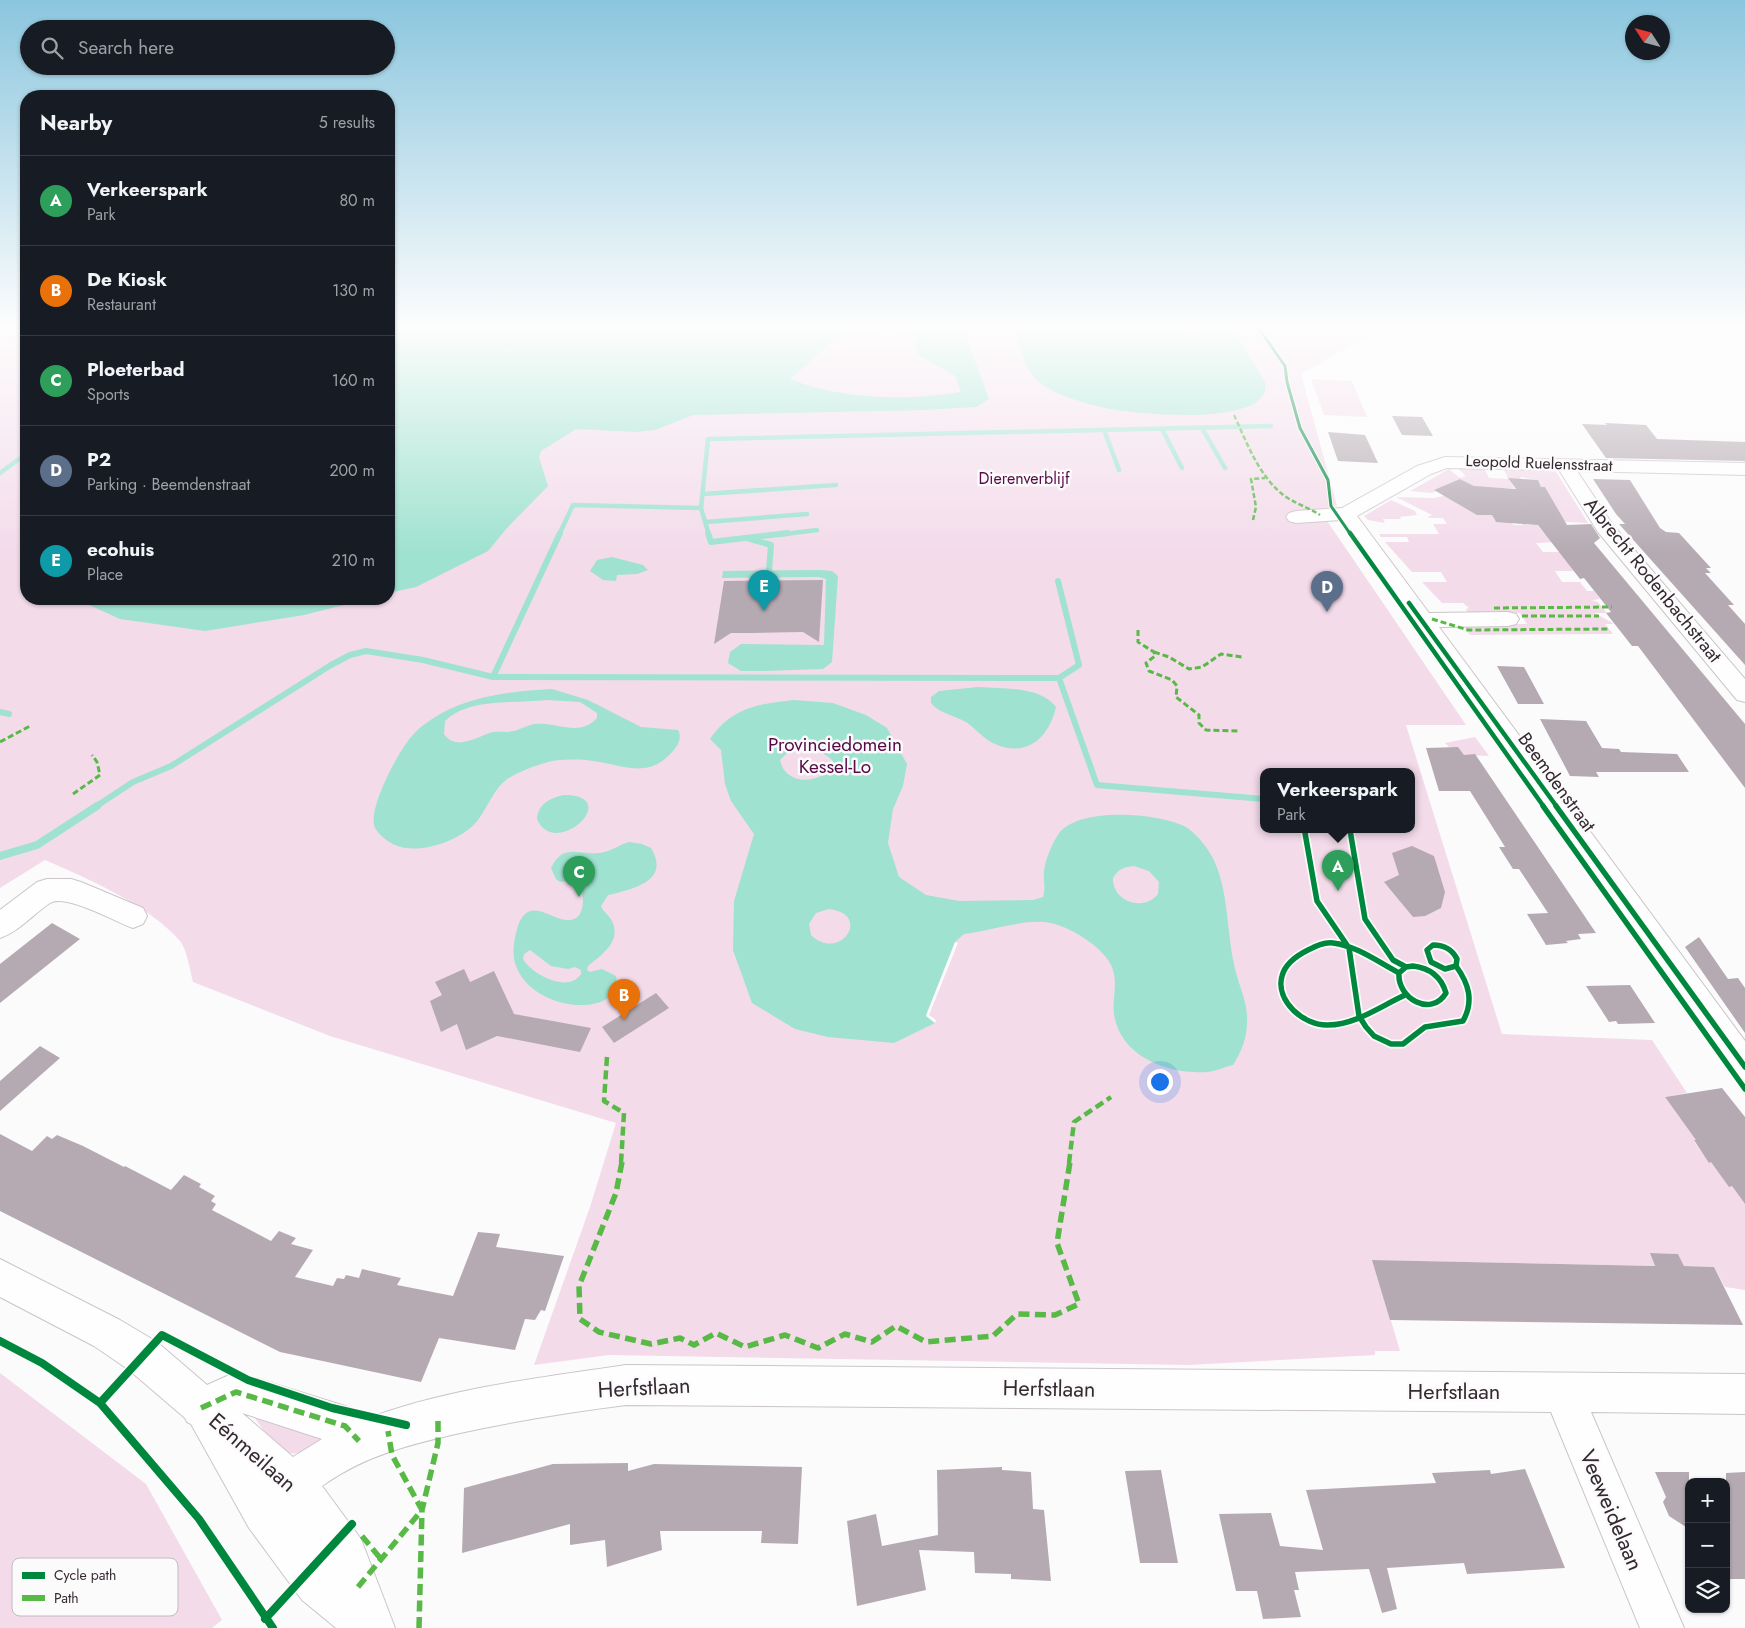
<!DOCTYPE html>
<meta charset="utf-8">
<style>
body{margin:0;font-family:Jost,sans-serif;background:#20242c;color:#f1f3f6}
.controls{position:absolute;right:15px;bottom:15px;display:grid;overflow:hidden;border-radius:10px;box-shadow:0 1px 4px #0004}
.controls button{width:45px;height:45px;display:grid;place-items:center;padding:0;border:0;border-bottom:1px solid #363941;background:#171b24;color:#f1f3f6;font:25px sans-serif}
.compass{position:absolute;left:1625px;top:15px;width:45px;height:45px;border-radius:50%;background:#171b24;box-shadow:0 1px 4px #0004;rotate:306deg}
.you{position:absolute;left:1159px;top:1081px;width:18px;height:18px;margin:-12px;border:4px solid #fff;border-radius:50%;background:#1a73e8;box-shadow:0 0 0 8px #1a73e833}
.badge{display:grid;place-items:center;width:32px;height:32px;border-radius:50%;background:#7b7278;color:#fff;font-size:16px;font-weight:700}
.pin{position:absolute;translate:-50% -41px;filter:drop-shadow(0 1px 2px #0008)}
.pin::after{content:'';position:absolute;top:26px;width:18px;height:15px;background:inherit;clip-path:polygon(0 0,100% 0,50% 100%)}
.popup{position:absolute;left:1260px;top:768px;width:155px;height:65px;box-sizing:border-box;display:grid;place-content:center;border-radius:10px;background:#171b24;filter:drop-shadow(0 1px 4px #0005);font-size:16px;white-space:nowrap;color:#9ea1a6}
.popup b{font-size:19px;color:#f1f3f6}
.popup::after{content:'';position:absolute;left:50%;top:100%;margin-left:-10px;border:10px solid transparent;border-top-color:#171b24}
.list{margin:0;padding:0;list-style:none}
h2{display:flex;justify-content:space-between;align-items:center;height:65px;margin:0;padding:0 20px;font-size:21px}
h2 small{font-size:16px;font-weight:400;color:#9ea1a6}
.list li{display:grid;grid-template-columns:32px 1fr auto;gap:15px;align-items:center;box-sizing:border-box;height:90px;padding:0 20px;border-top:1px solid #363941}
.list b{display:block;font-size:19px;white-space:nowrap}
.list p{margin:0;font-size:16px;white-space:nowrap;color:#9ea1a6}
.list em{font-size:16px;font-style:normal;color:#9ea1a6}
.icon{flex:none;width:28px;height:28px;fill:none;stroke:currentColor;stroke-width:2;stroke-linecap:round;stroke-linejoin:round}
.map{position:relative;flex:none;width:1745px;height:1628px;overflow:hidden}
.search{position:absolute;background:#171b24;box-shadow:0 1px 4px #0004;left:20px;top:20px;width:375px;height:55px;display:flex;align-items:center;gap:12px;box-sizing:border-box;padding:0 18px;border-radius:28px;color:#9ea1a6;font-size:19px}
.panel{position:absolute;background:#171b24;box-shadow:0 1px 4px #0004;left:20px;top:90px;width:375px;height:515px;border-radius:20px}
.map>svg:first-child{display:block}
</style>
<div class="map">
<svg width="1745" height="1628" viewBox="0 0 1745 1628">
<rect width="100%" height="100%" fill="#fbfbfb"/>
<path fill="#f3dbea" fill-rule="evenodd" d="M0 326H26V599H389V326H1399L1382 328 1301 374 1337 506 1319 509 1466 725H1406L1502 1034 1652 1040 1687 1093 1665 1097 1681 1119 1689 1118 1705 1139 1694 1141 1709 1162 1722 1161 1732 1186 1745 1204V1290L1725 1287 1714 1267 1684 1266 1678 1254 1650 1253 1655 1266 1373 1260 1400 1351H1375V1355L1188 1365 609 1355 534 1365 590 1207 616 1123 330 1036 193 982C190 970 187 950 180 941 150 906 87 878 45 860L0 888ZM1264 772H1412V830H1264Z
M1311 379 1352 381 1367 417 1324 415Z
M1456 467 1484 468 1489 478 1508 479 1503 468 1555 470 1588 523 1493 518 1496 522H1511L1513 525H1523L1521 521 1527 525 1536 523 1544 533H1554L1561 542 1536 543 1543 552H1560L1574 571H1555L1562 582H1580L1587 591H1594L1600 599 1592 600 1598 602 1607 613H1595L1614 624H1605L1613 634 1470 635 1462 624H1527L1520 613 1469 614 1466 609 1469 608 1463 603H1442L1422 582H1447L1441 572H1412L1385 542H1409L1407 537H1381L1379 534H1439L1433 524H1447L1443 518H1429L1428 517 1432 515 1396 497 1434 498 1478 488 1460 479 1432 493 1410 491 1449 469 1460 478 1466 476ZM1520 477 1538 480 1541 487H1545L1552 500 1507 497 1503 488H1514L1509 479H1521Z
M1391 500 1415 511 1417 515 1400 517 1401 519H1383L1385 523 1368 520 1364 516Z
M1475 737 1489 756 1464 755 1449 747 1445 743Z
M0 1373 146 1484 222 1620 212 1628H0Z
M253 1416 328 1433C320 1439 308 1451 299 1453 279 1457 264 1429 253 1416Z"/>
<path fill="#9fe2cf" fill-rule="evenodd" d="M389 326H962L989 399 976 407 925 410 693 415 655 430 636 432 576 429 541 451 539 457 548 486 507 528 488 551 416 587 389 593ZM881 329 913 330 917 354 955 376 961 392C906 401 842 400 790 379L845 331Z
M1015 326H1160L1163 329 1190 336 1199 333 1200 326H1226L1235 333 1265 382C1275 429 1128 414 1101 407 1081 402 1054 395 1038 381 1023 368 1019 344 1015 326Z
M612 557 643 565 648 570 637 574 617 575 616 581 603 580 590 571 597 560Z
M820 570 832 571 838 576 832 662 823 669 764 671H741L728 663 730 652 741 644 824 645 826 579 819 577 722 578 723 571Z
M76 599H368L304 615 205 631 120 619Z
M978 687C1003 689 1040 686 1056 707 1049 738 1026 759 993 743 983 738 975 728 966 722 954 715 940 714 931 703V697L939 691Z
M552 689 588 700 641 727 678 730C682 738 679 744 673 751 648 780 624 765 593 761 579 759 561 759 548 762 534 766 517 772 506 780 494 789 487 808 478 820 463 840 419 856 395 845 388 842 379 835 375 828 367 809 399 750 412 736 419 727 432 719 442 713 475 695 515 691 552 689ZM547 700 580 702 597 713V718C579 738 557 721 535 724 527 725 520 730 513 731 506 733 499 731 493 732 477 736 457 752 444 734L445 721C470 697 514 704 547 700Z
M794 700 833 703 866 715 887 728 907 764 903 786 893 809 888 843 899 877 926 895 959 901 1033 900 1043 897C1046 887 1043 880 1044 871 1045 860 1053 841 1060 832 1082 807 1156 813 1184 826 1193 831 1202 841 1208 850 1229 881 1226 928 1234 964 1237 981 1246 998 1247 1015 1248 1035 1243 1049 1233 1065 1225 1067 1216 1071 1208 1072 1169 1075 1120 1057 1114 1014 1112 997 1119 982 1111 965 1103 947 1069 926 1050 923 1026 918 990 931 964 934L955 942 926 1015 935 1023 894 1043 828 1037 795 1029 752 1003 733 950 734 901 754 834 731 801 725 784 721 750 710 739C732 707 758 704 794 700ZM795 749C809 749 823 750 833 761V767C819 784 785 786 780 760L787 753ZM1134 866 1149 871 1159 882 1158 894C1144 912 1112 902 1113 878 1118 869 1124 867 1134 866ZM829 909C873 914 840 963 811 935L809 924 816 913Z
M564 795C625 795 555 861 537 819 538 804 550 798 564 795Z
M629 842 642 844 651 848C671 881 633 889 608 895L601 906C603 912 609 915 612 921 622 942 601 955 588 966L587 970 590 972 602 969 616 976C625 1019 530 1014 515 963 512 951 514 941 517 929 527 895 548 918 566 920 586 922 584 898 581 885L573 880 560 882 556 879 551 868C564 842 579 856 600 853 610 852 619 845 629 842ZM530 950 551 966 568 969 575 967 581 970V974C569 994 531 974 523 959L524 954Z"/>
<path fill="#fbfbfb" d="M955 942 958 943 929 1015 936 1020 935 1023 926 1016Z"/>
<g fill="none" stroke-linecap="round" stroke-linejoin="round">
<path stroke="#9fe2cf" stroke-width="4.5" d="M1202 428 1225 468
M1162 429 1182 468
M1104 430 1119 470
M0 473 26 454
M703 494 836 485
M701 508 709 535
M706 522 807 514
M559 535 573 505 701 508 708 439 1271 426
M777 535 817 530"/>
<path stroke="#9fe2cf" stroke-width="6" d="M708 533 711 542 788 533
M750 539 771 545 769 570
M1058 581 1079 665 1059 678
M493 677 560 533
M0 712 9 714
M95 807 133 782 171 766 331 665 350 655 366 651 423 660 493 677 1059 678 1097 785 1264 799"/>
<path stroke="#9fe2cf" stroke-width="8" d="M0 856 37 845 97 806"/>
</g>
<path fill="#b5aab2" d="M1392 416 1422 417 1433 436 1402 435Z
M1605 423 1646 425 1657 439 1745 442V461L1606 458 1582 424 1607 425Z
M1328 432 1365 435 1378 463 1338 461Z
M1508 478 1538 480 1541 487H1545L1567 525 1591 524 1600 538 1594 543 1745 724V788L1638 646H1632L1606 613 1611 612 1584 578 1580 579 1538 525 1496 522 1492 515H1477L1434 490 1460 479 1474 486 1516 489Z
M1593 479 1630 480 1660 528 1666 532 1679 533 1711 568H1706L1711 573H1705L1734 605H1728L1745 624V665L1619 524H1625L1616 514Z
M823 580 819 642 803 632 755 633H731L714 644 724 581Z
M1497 666 1524 667 1544 704H1518Z
M1540 719 1586 721 1602 748 1619 749 1621 752 1677 754 1689 772H1596L1599 777 1570 776Z
M1458 747 1464 755 1475 754 1596 933 1578 934 1581 939 1566 941 1568 943 1546 945 1527 914 1548 913 1519 869H1513L1499 847H1505L1470 791H1439L1426 748Z
M1412 846 1434 856 1445 892 1441 908 1425 916 1413 917 1384 882 1399 875 1392 853Z
M52 923 80 939 0 1003V964Z
M1699 937 1728 979 1738 978 1745 988V1033L1685 947Z
M464 969 470 982 494 971 514 1014 591 1028 580 1052 497 1036 466 1050 457 1024 441 1032 430 1001 442 995 435 982Z
M1630 985 1655 1023 1618 1024 1616 1021 1609 1022 1586 986Z
M656 993 669 1008 614 1043 602 1027Z
M40 1046 60 1058 0 1111V1081Z
M1722 1088 1745 1117V1204L1732 1186 1729 1187 1711 1162 1709 1163 1694 1140H1696L1665 1097Z
M0 1134 32 1151 47 1136 52 1139 57 1135 83 1146 124 1167 125 1166 171 1190 184 1175 201 1184 199 1187 215 1196 211 1201 216 1204 212 1210 271 1241 279 1231 296 1238 291 1244 313 1250 295 1277 333 1286 337 1278 344 1279 346 1275 359 1278 362 1269 401 1278 397 1285 453 1296 478 1232 500 1234 496 1247 564 1256 545 1311 541 1310 535 1320 525 1319 515 1350 439 1338 421 1382 299 1356 280 1352 0 1211Z
M1650 1253 1678 1254 1684 1266 1714 1267 1743 1325 1390 1320 1372 1260 1655 1266Z
M628 1463V1471L654 1464 802 1467 798 1544 761 1543 762 1531H660L662 1550 607 1567 605 1540 570 1545V1524L462 1553 464 1488 553 1464Z
M1002 1467V1470L1031 1472 1033 1509 1044 1510 1051 1581 1011 1579V1574L975 1573 974 1552 919 1550 926 1590 857 1606 847 1521 876 1514 882 1546 938 1535 937 1470Z
M1525 1469 1565 1568 1467 1574 1464 1563 1387 1568 1397 1609 1382 1613 1369 1569 1295 1572 1299 1590H1294L1301 1617 1263 1619 1257 1591H1236L1219 1514 1271 1513 1280 1546 1323 1550 1306 1490 1436 1483 1432 1473 1490 1470 1491 1474Z
M1161 1470 1178 1563H1140L1125 1471Z
M1655 1472H1689V1529L1669 1516 1663 1502 1666 1497Z
M1745 1472V1579H1726V1473Z"/>
<g fill="none" stroke-linecap="round" stroke-linejoin="round">
<g stroke="#cbc5c9" stroke-width="2">
<path id="minor" d="M1445 457 1745 463V475L1577 471 1613 525 1745 679V702L1737 700 1598 532 1559 470 1447 468 1431 474 1357 516 1429 613 1508 612 1516 614 1519 619 1516 624 1508 626 1439 627 1745 1041V1081L1734 1077 1341 520 1296 523 1289 521 1286 517 1289 513 1296 511 1342 508 1417 466Z
M47 879H71L81 882 143 908 147 916 143 924 133 928C116 922 65 893 50 903 33 914 20 931 0 938V910L37 882Z
M0 1259 120 1320 157 1342 207 1385 236 1372 345 1406 359 1412 366 1419C448 1388 539 1378 626 1365L1745 1374V1414L1591 1412 1684 1628H1640L1551 1412 626 1405C570 1412 515 1421 460 1433 412 1444 366 1455 325 1484L322 1486 361 1539 395 1628H336L302 1600 249 1528 191 1424 187 1422 185 1418 129 1370 94 1346 0 1297ZM242 1413 322 1439 293 1457Z"/>
</g>
<use href="#minor" fill="#fefefe" fill-rule="evenodd"/>
<path stroke="#58b947" stroke-width="2.5" stroke-dasharray="5 2.5" stroke-linecap="butt" d="M1234 415C1247 443 1258 474 1282 494 1293 503 1308 507 1320 515
M1253 520 1256 507 1251 479 1265 478"/>
<path stroke="#58b947" stroke-width="3" stroke-dasharray="6 3" stroke-linecap="butt" d="M1494 608 1612 607
M1522 616H1599
M1432 619 1468 630 1608 629
M1138 630V642L1154 652 1155 656 1146 663 1149 671 1172 680 1177 686 1176 697 1199 715V723L1206 730 1239 731
M1154 652 1169 657 1189 669 1202 667 1221 654 1242 657
M0 742 30 726
M73 794 100 775 97 762 92 755"/>
<path stroke="#58b947" stroke-width="4.5" stroke-dasharray="9 4.5" stroke-linecap="butt" d="M607 1057 604 1101 624 1113 621 1163
M1069 1163 1074 1122 1111 1097"/>
<path stroke="#58b947" stroke-width="5.5" stroke-dasharray="11 5.5" stroke-linecap="butt" d="M622 1162 616 1193 579 1286 580 1319 599 1332 651 1344 680 1338 694 1345 716 1333 745 1347 785 1335 818 1348 845 1334 872 1342 896 1326 926 1342 993 1336 1017 1314 1055 1315 1079 1304 1057 1243 1070 1162
M201 1408 236 1392 345 1426 359 1441
M362 1536 381 1559
M358 1587 422 1510 392 1455 388 1431
M419 1628 422 1510 438 1443V1418"/>
<g stroke="#fbfbfb" stroke-width="5">
<path id="cycleway-far3" d="M1257 326 1285 366 1287 382 1300 428 1328 480 1331 506 1351 535"/>
</g>
<g stroke="#fbfbfb" stroke-width="7">
<path id="cycleway-far2" d="M1350 533 1544 807
M1409 603 1557 807"/>
</g>
<g stroke="#fbfbfb" stroke-width="9">
<path id="cycleway-far1" d="M1543 806 1745 1089
M1556 806 1745 1067
M1307 830 1305 833 1317 901 1349 948 1359 1016 1366 1027 1374 1036 1391 1044H1403L1425 1027 1463 1021C1474 1001 1469 984 1456 966
M1350 830 1365 919 1393 960 1406 967
M1433 945C1444 945 1452 949 1457 959L1456 966 1445 969 1431 962 1427 950Z
M1413 966C1430 968 1441 976 1446 993 1431 1018 1397 998 1399 973L1406 967Z
M1399 973C1378 962 1357 946 1333 943 1324 942 1316 946 1308 950 1298 955 1285 964 1282 976 1275 1001 1304 1026 1328 1025 1355 1025 1381 1006 1405 995"/>
</g>
<g stroke="#fbfbfb" stroke-width="11">
<path id="cycleway" d="M0 1341 42 1363 100 1403 199 1519 273 1628
M100 1403 162 1335 248 1380 332 1408 406 1425
M265 1619 352 1524"/>
</g>
<use href="#cycleway-far3" stroke="#00873e" stroke-width="3"/>
<use href="#cycleway-far2" stroke="#00873e" stroke-width="4.5"/>
<use href="#cycleway-far1" stroke="#00873e" stroke-width="5.5"/>
<use href="#cycleway" stroke="#00873e" stroke-width="8"/>
</g>
<linearGradient id="sky" x2="0" y2="1"><stop stop-color="#8bc6de"/><stop offset="0.59" stop-color="#fdfdfd"/><stop offset="1" stop-color="#fdfdfd" stop-opacity="0"/></linearGradient>
<rect width="1745" height="554" fill="url(#sky)"/>
<g text-anchor="middle" dominant-baseline="central" stroke-width="5" stroke-linejoin="round" paint-order="stroke">
<g font-size="16" fill="#362932" stroke="#fbfbfb">
<text transform="translate(1539 463) rotate(2)">Leopold Ruelensstraat</text>
</g>
<g font-size="16" fill="#580948" stroke="#fbfbfb">
<text x="1024" y="478">Dierenverblijf</text>
</g>
<g font-size="19" fill="#362932" stroke="#fbfbfb">
<text transform="translate(1653 580) rotate(51)">Albrecht Rodenbachstraat</text>
<text transform="translate(1557 782) rotate(54)">Beemdenstraat</text>
</g>
<g font-size="19" fill="#580948" stroke="#fbfbfb">
<text x="835" y="744">Provinciedomein<tspan x="835" dy="22">Kessel-Lo</tspan></text>
</g>
<g font-size="22" fill="#362932" stroke="#fbfbfb">
<text transform="translate(644 1387) rotate(-3)">Herfstlaan</text>
<text transform="translate(1049 1388) rotate(1)">Herfstlaan</text>
<text x="1454" y="1391">Herfstlaan</text>
<text transform="translate(253 1452) rotate(41)">Eénmeilaan</text>
<text transform="translate(1612 1510) rotate(67)">Veeweidelaan</text>
</g>
</g>
<rect x="12" y="1558" width="166" height="58" rx="8" fill="#fbfbfb" stroke="#c0bcbf" stroke-width="1"/>
<rect x="22" y="1572" width="23" height="7" fill="#00873e"/>
<rect x="22" y="1595" width="23" height="6" fill="#58b947"/>
<g font-size="14" fill="#362932">
<text x="54" y="1580">Cycle path</text>
<text x="54" y="1603">Path</text>
</g>
</svg>
<div class="controls">
<button>+</button>
<button>−</button>
<button><svg class="icon" aria-label="layers" viewBox="0 0 24 24"><path d="M12 4l9 5-9 5-9-5zM3 14l9 5 9-5"/></svg></button>
</div>
<svg class="compass" viewBox="-18 -18 36 36"><path d="M0-13l5 13h-10z" fill="#e53935"/><path d="M0 13l5-13h-10z" fill="#9ea1a6"/></svg>
<div class="you"></div>
<div class="pin badge" style="left:1338px;top:891px;background:#2e9e5b">A</div>
<div class="popup"><b>Verkeerspark</b>Park</div>
<div class="pin badge" style="left:624px;top:1020px;background:#e8710a">B</div>
<div class="pin badge" style="left:579px;top:897px;background:#2e9e5b">C</div>
<div class="pin badge" style="left:1327px;top:612px;background:#5c6f8a">D</div>
<div class="pin badge" style="left:764px;top:611px;background:#0f9aa8">E</div>
<div class="search"><svg class="icon" aria-label="search" viewBox="0 0 24 24"><circle cx="10" cy="10" r="6"/><path d="M15 15l6 6"/></svg>Search here</div>
<section class="panel">
<h2>Nearby<small>5 results</small></h2>
<ul class="list">
<li><span class="badge" style="background:#2e9e5b">A</span><div><b>Verkeerspark</b><p>Park</p></div><em>80 m</em></li>
<li><span class="badge" style="background:#e8710a">B</span><div><b>De Kiosk</b><p>Restaurant</p></div><em>130 m</em></li>
<li><span class="badge" style="background:#2e9e5b">C</span><div><b>Ploeterbad</b><p>Sports</p></div><em>160 m</em></li>
<li><span class="badge" style="background:#5c6f8a">D</span><div><b>P2</b><p>Parking · Beemdenstraat</p></div><em>200 m</em></li>
<li><span class="badge" style="background:#0f9aa8">E</span><div><b>ecohuis</b><p>Place</p></div><em>210 m</em></li>
</ul>
</section>
</div>
